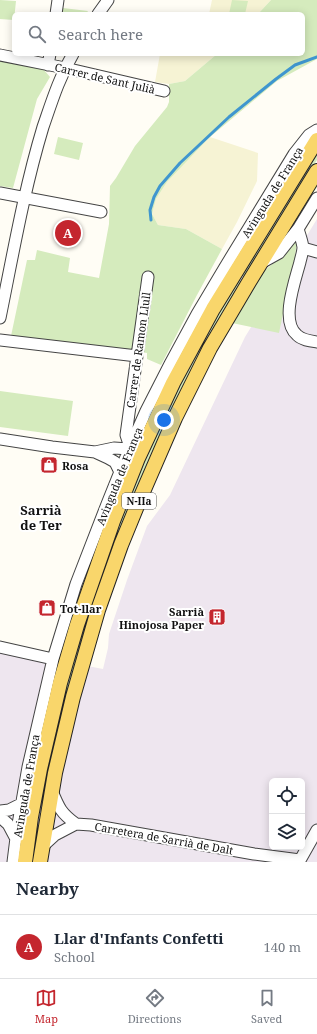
<!DOCTYPE html>
<meta charset="utf-8">
<style>
body{margin:0;font-family:"Noto Serif",serif;background:#f6f6f7;color:#1f2937}
.controls{position:absolute;right:12px;bottom:12px;display:grid;overflow:hidden;border-radius:6px;box-shadow:0 2px 10px #0003}
.controls button{width:36px;height:36px;display:grid;place-items:center;padding:0;border:0;border-bottom:1px solid #e0e1e3;background:#fff;color:#1f2937;font:20px sans-serif}
.you{position:absolute;left:164px;top:420px;width:14px;height:14px;margin:-10px;border:3px solid #fff;border-radius:50%;background:#1a73e8;box-shadow:0 0 0 6px #1a73e833}
.badge{display:grid;place-items:center;width:26px;height:26px;border-radius:50%;background:#c4262e;color:#fff;font-size:13px;font-weight:700}
.pin{position:absolute;translate:-50% -50%;border:2px solid #fff;box-shadow:0 1px 4px #0006}
.list{margin:0;padding:0;list-style:none}
h2{display:flex;justify-content:space-between;align-items:center;height:52px;margin:0;padding:0 16px;font-size:17px}
h2 small{font-size:13px;font-weight:400;color:#747a83}
.list li{display:grid;grid-template-columns:26px 1fr auto;gap:12px;align-items:center;box-sizing:border-box;height:64px;padding:0 16px;border-top:1px solid #e0e1e3}
.list b{display:block;font-size:15px;white-space:nowrap}
.list p{margin:0;font-size:13px;white-space:nowrap;color:#747a83}
.list em{font-size:13px;font-style:normal;color:#747a83}
.icon{flex:none;width:22px;height:22px;fill:none;stroke:currentColor;stroke-width:2;stroke-linecap:round;stroke-linejoin:round}
.map{position:relative;flex:none;width:317px;height:862px;overflow:hidden}
.search{position:absolute;background:#fff;box-shadow:0 2px 10px #0003;left:12px;right:12px;top:12px;height:44px;display:flex;align-items:center;gap:10px;box-sizing:border-box;padding:0 14px;border-radius:6px;color:#747a83;font-size:15px}
.sheet{height:116px;background:#fff}
nav{display:flex;justify-content:space-around;align-items:center;box-sizing:border-box;height:56px;border-top:1px solid #e0e1e3;background:#fff;font-size:11px;color:#747a83}
nav a{display:grid;justify-items:center;gap:2px}
nav .on{color:#c4262e}
.map>svg:first-child{display:block}
</style>
<div class="map">
<svg width="317" height="862" viewBox="0 0 317 862">
<rect width="100%" height="100%" fill="#fffdf5"/>
<path fill="#eee6ef" fill-rule="evenodd" d="M317 219V862H0V649L103 669 108 648 109 634 127 580 147 526 170 495 245 337ZM272 781H302V847H272Z"/>
<path fill="#f6f3d4" d="M212 0H271L258 14H209Z
M160 54H217L185 81 169 84 155 82Z
M210 137 258 153 257 181 237 222 222 249 186 229 158 225 152 214 156 199 167 182Z"/>
<path fill="#d5ebbd" d="M0 0 16 1 14 20 0 19Z
M232 0 248 1 245 14H229Z
M271 0H317V59L277 81 210 137 167 182 156 199 152 214 158 225 186 229 222 249 197 295 161 365 147 359V353L128 350 11 336 27 260H35L37 250 70 258 68 272 99 278 109 224 110 186 116 178 135 146 167 107 169 102V84L185 81 217 54H303V14H258Z
M63 8 88 11 86 14H62Z
M0 59 39 64 50 77 37 99 13 188 0 186Z
M58 137 83 143 79 160 54 154Z
M317 149V160L245 277 240 274Z
M317 180V187L299 216 291 234 279 248Z
M297 240 295 257 279 333 232 323 263 272 277 260Z
M237 278 243 282 167 421 148 463 121 531 51 769 46 768 66 678 126 500 177 389Z
M0 391 73 401 68 436 0 427Z"/>
<g fill="none" stroke-linecap="round" stroke-linejoin="round">
<path stroke="#3f96cf" stroke-width="3" d="M151 220 150 210 154 197 160 186 180 163 229 117 276 79 295 65 317 57"/>
<g stroke="#444" stroke-width="13">
<path id="minor" d="M56 14 58 0
M98 14 108 0
M0 55 65 68 164 91
M48 65 50 54
M0 193 101 212
M298 229C300 235 302 241 303 247 303 252 301 257 300 262 295 281 280 321 297 335 302 340 310 341 317 342
M303 248 317 252
M261 263 279 253 298 229 317 198
M0 318C13 254 24 190 43 127 52 101 59 78 73 54
M0 340 137 356
M0 439 52 447 95 452 108 458 115 462 120 472
M130 447 126 435 148 277
M95 452 114 448 129 449
M0 647 53 659
M52 791C59 808 61 813 76 824
M0 811 9 810 21 804
M0 817 8 824 16 839
M76 824 91 825 254 854 300 860
M43 846 55 835 76 824
M13 862 17 830 28 767 53 659 76 584 107 504 130 447 146 411 171 362 197 314 225 267 294 154 309 135 317 130
M299 862 317 830"/>
</g>
<g stroke="#222" stroke-width="16">
<path id="major" d="M25 862 31 817 40 769 60 683 77 625 113 521 138 458 173 383 213 309 317 140
M40 862 55 773 73 697 98 610 121 545 139 501 175 418 210 348 249 282 317 171"/>
</g>
<use href="#minor" stroke="#fff" stroke-width="11"/>
<use href="#major" stroke="#f9d66b" stroke-width="14"/>
</g>
<defs>
<g id="shop-square" transform="scale(0.9)"><rect x="-9" y="-9" width="18" height="18" rx="4" fill="#c4262e" stroke="#fff"/><path d="M-5-2.5h2.3a2.7 3.5 0 0 1 5.4 0H5L5.5 6h-11ZM-1.5-2.5h3a1.5 2.3 0 0 0-3 0Z" fill="#fff"/></g>
<g id="building-square" transform="scale(0.9)"><rect x="-9" y="-9" width="18" height="18" rx="4" fill="#c4262e" stroke="#fff"/><path d="M-4-6H4V6H1V3H-1V6H-4ZM-2.5-4.3h1.7v1.8h-1.7ZM.8-4.3h1.7v1.8H.8ZM-2.5-1h1.7V.8h-1.7ZM.8-1h1.7V.8H.8Z" fill="#fff"/></g>
</defs>
<g fill-rule="evenodd">
<use href="#shop-square" x="49" y="465"/>
<use href="#shop-square" x="47" y="608"/>
<use href="#building-square" x="217" y="617"/>
</g>
<g text-anchor="middle" dominant-baseline="central" stroke-width="4" stroke-linejoin="round" paint-order="stroke">
<rect fill="#fff" stroke="#585858" stroke-width="1" x="122" y="493" width="34" height="16" rx="3"/>
<g font-size="10" font-weight="bold" fill="#111">
<text x="139" y="501">N-IIa</text>
</g>
<g font-size="11" fill="#111" stroke="#fff">
<text transform="translate(105 78) rotate(13)">Carrer de Sant Julià</text>
<text transform="translate(272 192) rotate(-58)">Avinguda de França</text>
<text transform="translate(138 350) rotate(-82)">Carrer de Ramon Llull</text>
<text transform="translate(119 476) rotate(-68)">Avinguda de França</text>
<text transform="translate(26 786) rotate(-80)">Avinguda de França</text>
<text transform="translate(164 838) rotate(10)">Carretera de Sarrià de Dalt</text>
</g>
<g font-size="11" font-weight="bold" fill="#111" stroke="#fff" text-anchor="start">
<text x="62" y="465">Rosa</text>
<text x="60" y="608">Tot-llar</text>
<text x="204" y="611" text-anchor="end">Sarrià<tspan x="204" dy="13">Hinojosa Paper</tspan></text>
</g>
<g font-size="13" font-weight="bold" fill="#111" stroke="#fff">
<text x="41" y="510">Sarrià<tspan x="41" dy="15">de Ter</tspan></text>
</g>
</g>
</svg>
<div class="controls">
<button><svg class="icon" aria-label="locate" viewBox="0 0 24 24"><circle cx="12" cy="12" r="6"/><path d="M12 2v4M12 18v4M2 12h4M18 12h4"/></svg></button>
<button><svg class="icon" aria-label="layers" viewBox="0 0 24 24"><path d="M12 4l9 5-9 5-9-5zM3 14l9 5 9-5"/></svg></button>
</div>
<div class="you"></div>
<div class="pin badge" style="left:68px;top:233px">A</div>
<div class="search"><svg class="icon" aria-label="search" viewBox="0 0 24 24"><circle cx="10" cy="10" r="6"/><path d="M15 15l6 6"/></svg>Search here</div>
</div>
<section class="sheet">
<h2>Nearby<small></small></h2>
<ul class="list">
<li><span class="badge">A</span><div><b>Llar d'Infants Confetti</b><p>School</p></div><em>140 m</em></li>
</ul>
</section>
<nav>
<a class="on"><svg class="icon" aria-label="map" viewBox="0 0 24 24"><path d="M3 6l6-2 6 2 6-2v14l-6 2-6-2-6 2zM9 4v14M15 6v14"/></svg>Map</a>
<a><svg class="icon" aria-label="directions" viewBox="0 0 24 24"><path d="M12 3l9 9-9 9-9-9zM9 14v-3h6M13 9l2 2-2 2"/></svg>Directions</a>
<a><svg class="icon" aria-label="saved" viewBox="0 0 24 24"><path d="M7 4h10v16l-5-4-5 4z"/></svg>Saved</a>
</nav>
